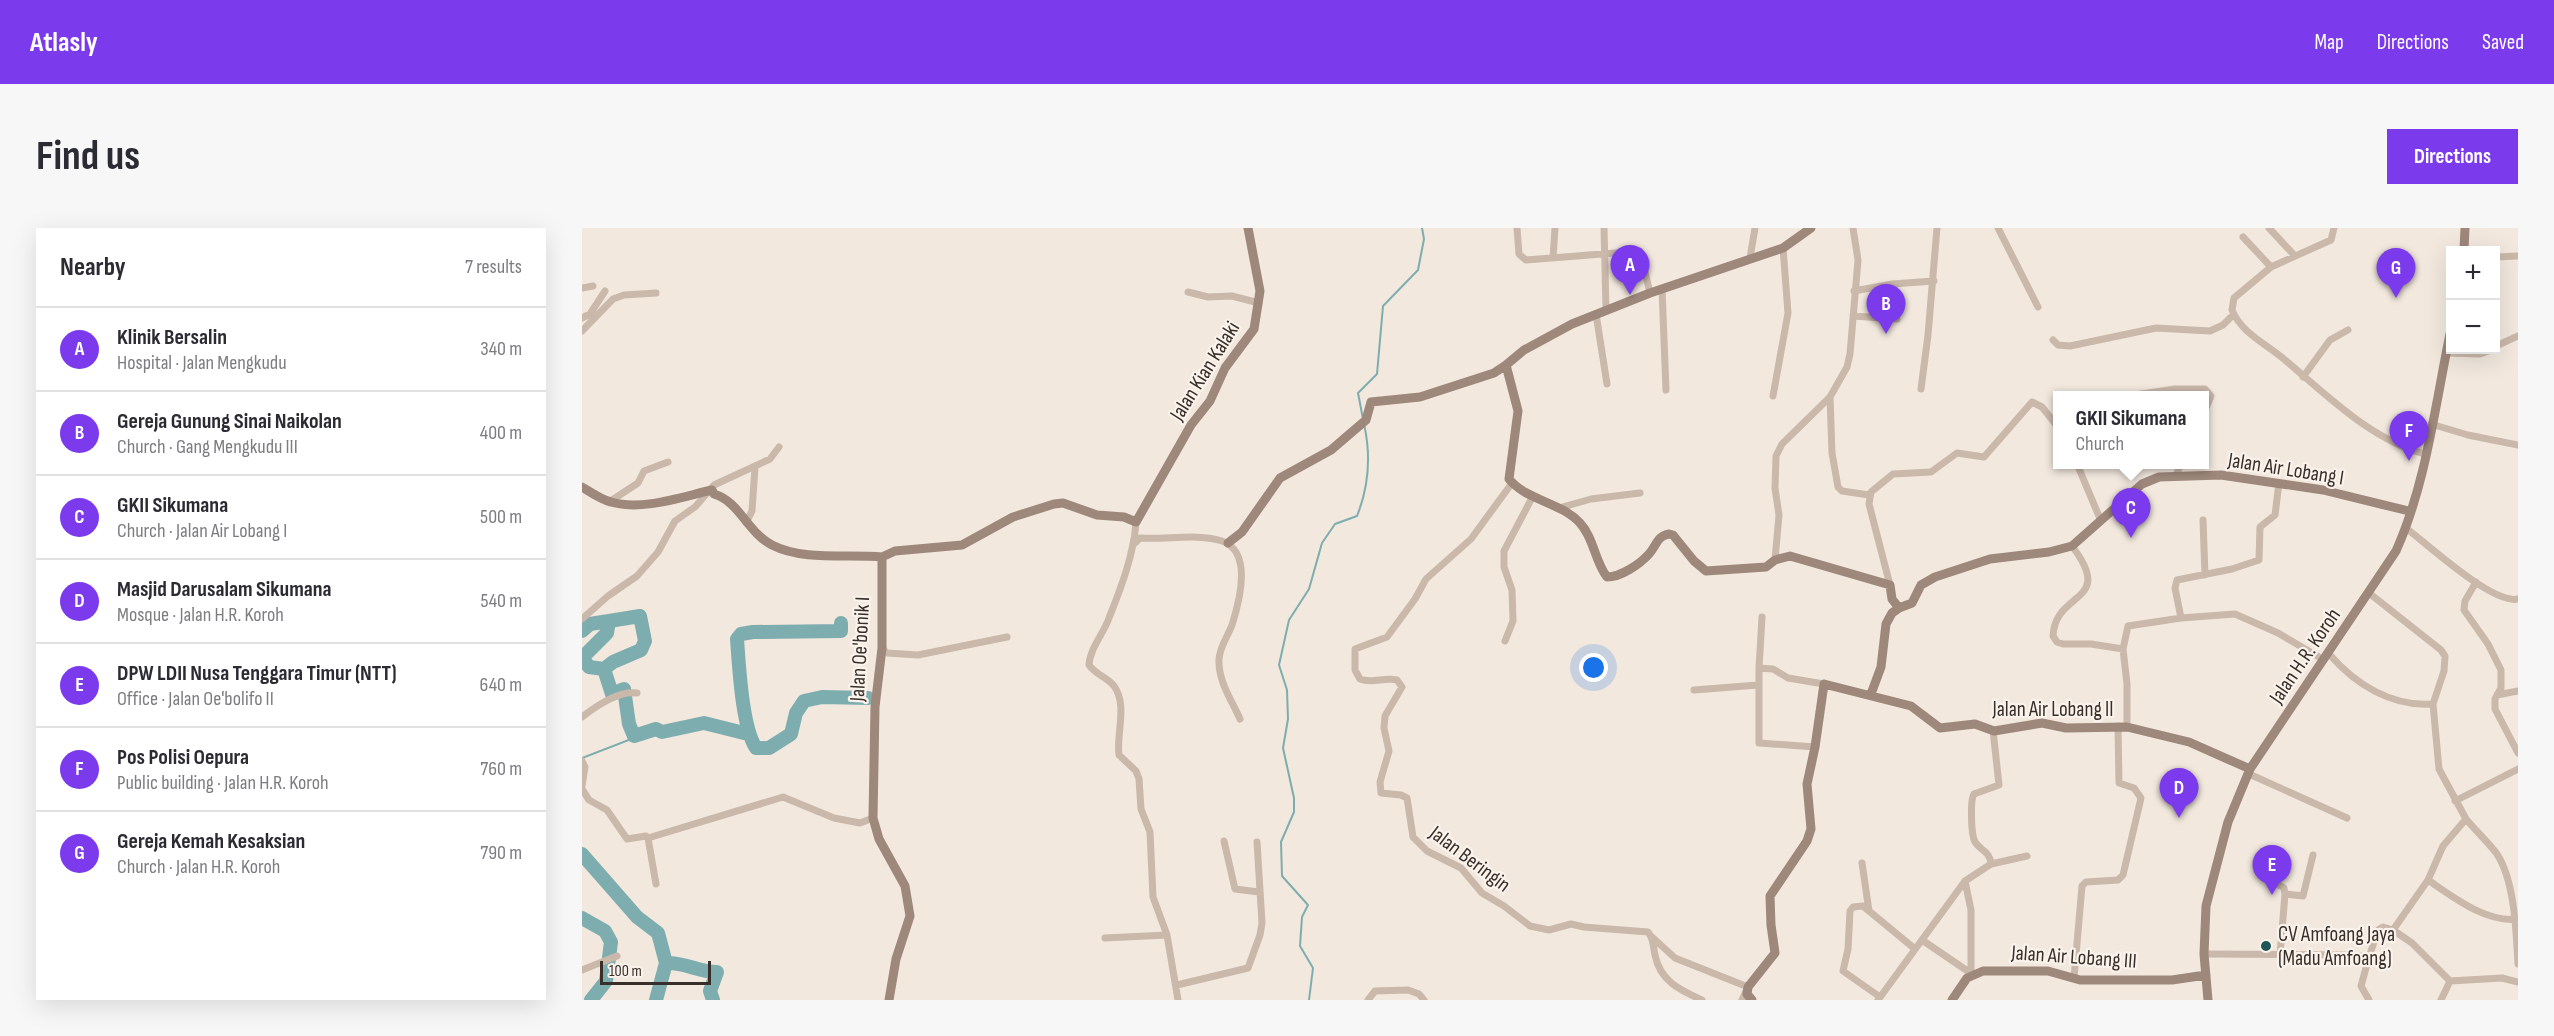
<!DOCTYPE html>
<meta charset="utf-8">
<style>
body{margin:0;font-family:"Sofia Sans Condensed",sans-serif;background:#f7f7f7;color:#2b2b33}
.controls{position:absolute;right:18px;top:18px;display:grid;overflow:hidden;border-radius:0px;box-shadow:0 6px 24px #0002}
.controls button{width:54px;height:54px;display:grid;place-items:center;padding:0;border:0;border-bottom:2px solid #e1e1e2;background:#fff;color:#2b2b33;font:30px sans-serif}
.scale{position:absolute;left:18px;bottom:15px;width:111px;box-sizing:border-box;padding-left:6px;border:3px solid #382e2a;border-top:0;font-size:16px;line-height:21px;white-space:nowrap;color:#382e2a;-webkit-text-stroke:4px #faf3eb;paint-order:stroke}
.you{position:absolute;left:1012px;top:440px;width:21px;height:21px;margin:-15px;border:4px solid #fff;border-radius:50%;background:#1a73e8;box-shadow:0 0 0 9px #1a73e833}
.badge{display:grid;place-items:center;width:39px;height:39px;border-radius:50%;background:#7c3aed;color:#fff;font-size:20px;font-weight:700}
.pin{position:absolute;translate:-50% -50px;filter:drop-shadow(0 2px 3px #0008)}
.pin::after{content:'';position:absolute;top:32px;width:21px;height:18px;background:inherit;clip-path:polygon(0 0,100% 0,50% 100%)}
.popup{position:absolute;left:1471px;top:163px;width:156px;height:78px;box-sizing:border-box;display:grid;place-content:center;border-radius:0px;background:#fff;filter:drop-shadow(0 2px 4px #0005);font-size:20px;white-space:nowrap;color:#7c7c81}
.popup b{font-size:22px;color:#2b2b33}
.popup::after{content:'';position:absolute;left:50%;top:100%;margin-left:-12px;border:12px solid transparent;border-top-color:#fff}
.list{margin:0;padding:0;list-style:none}
h2{display:flex;justify-content:space-between;align-items:center;height:78px;margin:0;padding:0 24px;font-size:26px}
h2 small{font-size:20px;font-weight:400;color:#7c7c81}
.list li{display:grid;grid-template-columns:39px 1fr auto;gap:18px;align-items:center;box-sizing:border-box;height:84px;padding:0 24px;border-top:2px solid #e1e1e2}
.list b{display:block;font-size:22px;white-space:nowrap}
.list p{margin:0;font-size:20px;white-space:nowrap;color:#7c7c81}
.list em{font-size:20px;font-style:normal;color:#7c7c81}
.map{position:relative;flex:none;width:1936px;height:772px;overflow:hidden;border-radius:0px}
header{display:flex;align-items:center;gap:36px;box-sizing:border-box;height:84px;padding:0 30px;background:#7c3aed;color:#fff}
header strong{font-size:28px}
nav{display:flex;gap:33px;margin-inline-start:auto;font-size:21px}
.intro{display:flex;align-items:center;justify-content:space-between;box-sizing:border-box;height:144px;padding:0 36px}
h1{margin:0;font-size:42px}
.button{padding:15px 27px;border-radius:0px;background:#7c3aed;color:#fff;font-size:21px;font-weight:700}
main{display:flex;gap:36px;padding:0 36px}
aside{flex:1;background:#fff;border-radius:0px;box-shadow:0 6px 24px #0002}
.map>svg:first-child{display:block}
</style>
<header>
<strong>Atlasly</strong>
<nav><a>Map</a><a>Directions</a><a>Saved</a></nav>
</header>
<div class="intro"><h1>Find us</h1><a class="button">Directions</a></div>
<main>
<aside>
<h2>Nearby<small>7 results</small></h2>
<ul class="list">
<li><span class="badge">A</span><div><b>Klinik Bersalin</b><p>Hospital · Jalan Mengkudu</p></div><em>340 m</em></li>
<li><span class="badge">B</span><div><b>Gereja Gunung Sinai Naikolan</b><p>Church · Gang Mengkudu III</p></div><em>400 m</em></li>
<li><span class="badge">C</span><div><b>GKII Sikumana</b><p>Church · Jalan Air Lobang I</p></div><em>500 m</em></li>
<li><span class="badge">D</span><div><b>Masjid Darusalam Sikumana</b><p>Mosque · Jalan H.R. Koroh</p></div><em>540 m</em></li>
<li><span class="badge">E</span><div><b>DPW LDII Nusa Tenggara Timur (NTT)</b><p>Office · Jalan Oe'bolifo II</p></div><em>640 m</em></li>
<li><span class="badge">F</span><div><b>Pos Polisi Oepura</b><p>Public building · Jalan H.R. Koroh</p></div><em>760 m</em></li>
<li><span class="badge">G</span><div><b>Gereja Kemah Kesaksian</b><p>Church · Jalan H.R. Koroh</p></div><em>790 m</em></li>
</ul>
</aside>
<div class="map">
<svg width="1936" height="772" viewBox="0 0 1936 772">
<rect width="100%" height="100%" fill="#f2e8de"/>
<g fill="none" stroke-linecap="round" stroke-linejoin="round">
<path stroke="#7eadaf" stroke-width="2" d="M781 191 776 165 795 146 801 78 836 42 842 11 840 0
M0 530 57 508
M727 772 731 740 718 718 720 689 726 677 700 648 699 614 712 584V570L701 520 706 491 705 462 697 437 707 392 727 361 740 315 753 296 775 288C787 258 789 227 782 196"/>
<path stroke="#7eadaf" stroke-width="14" d="M259 395V403L171 404 159 406 155 411C157 437 160 500 174 520H187L209 506 214 485 222 473 240 469 286 470
M0 403 8 396 27 393
M0 429 7 439 22 441 31 434 59 422 63 413 58 388 27 393 25 405 1 429
M22 441 30 466 42 461 47 496 52 508 74 501 80 504 122 495 166 506
M0 626 55 689 76 705 84 735 74 772
M0 690 23 703 29 714 24 753 9 772
M84 735C102 734 117 744 135 744L128 763 131 772"/>
<path stroke="#cab8aa" stroke-width="7" d="M935 0 937 26 944 32 1058 23 1068 65
M1022 0 1024 81
M1416 0 1456 79
M1687 0 1712 27
M1752 0 1749 12 1689 39 1652 70 1650 82C1660 106 1685 116 1703 132 1745 167 1789 212 1843 226
M1661 9 1689 39
M1914 29 1936 28
M971 30 973 0
M1168 30 1173 0
M0 60 11 58
M1080 61 1084 162
M1272 63 1310 56 1352 53
M606 64 626 69 650 68 677 75
M1014 86 1025 156
M1271 88 1315 91
M0 90 8 86 23 63
M0 103 31 71 42 67 74 65
M1471 112 1476 117 1488 118 1574 100 1628 103 1641 97 1652 86
M1914 118 1936 108
M1864 125 1898 126 1909 122
M1721 149 1748 112 1766 102
M1339 161 1346 107 1355 0
M1191 168 1206 85 1201 20
M1546 168 1593 161H1623L1629 168 1622 185
M1248 169 1250 225 1256 259 1260 263 1287 267
M1849 196 1886 207 1936 217
M1495 236 1519 293
M1594 247 1599 236
M930 255 889 311 844 351 833 371 805 409 773 421V442L778 451C790 456 802 449 815 452L820 459 803 488 802 500 807 523 798 554 799 565 819 567 825 570 831 609 845 623 879 640 900 665 922 678 948 698 967 702 989 696 1002 699 1066 704C1072 711 1071 719 1073 727 1078 753 1098 762 1120 772
M27 274 56 255 62 243 86 234
M977 280 1009 271 1058 265
M1621 292 1623 347
M554 294C552 326 539 360 527 390 522 405 508 420 507 437 514 447 525 449 532 458 546 477 534 506 537 527L554 543 557 551 559 581 568 604 571 669 585 707 596 772
M164 295 170 283 173 239
M1824 300C1845 316 1911 377 1936 371
M553 315 558 310C584 312 616 305 640 313 671 324 657 375 650 397 646 408 638 418 637 431 636 453 649 471 658 491
M1490 318C1534 376 1473 362 1471 408L1475 414 1481 416H1509L1541 421 1545 456V499
M1193 332 1197 287 1193 260 1194 228 1200 216 1248 169 1265 139 1268 126 1276 32 1271 0
M1894 354 1883 373 1882 382 1906 416 1919 442V460L1913 471V481L1936 525
M1308 357 1287 276 1289 264 1311 246 1349 244 1375 225 1402 229 1450 174 1460 179 1476 199
M1599 390 1653 386 1696 405 1742 432
M0 391 26 368 55 348 76 324 93 293 113 279 132 257 188 231 197 219
M923 413 931 393 930 362 922 339V323L951 268
M300 420 305 425 336 427 425 409
M1541 421 1546 398 1599 390 1593 360 1595 352 1650 341 1677 332 1678 299 1693 287 1697 255
M1747 426C1774 457 1810 479 1851 476
M1177 440 1180 389
M1112 462 1176 457
M1915 467 1936 463
M0 489C14 478 37 462 55 465
M1233 519 1177 515V440L1191 441 1206 450 1242 456
M0 533 3 539 0 558
M1667 546 1765 590
M0 561 7 572 25 582 45 611 64 608 66 610 201 569 252 590 278 595 291 590
M1873 573 1936 541
M1884 591C1894 603 1906 614 1915 626 1933 654 1934 704 1936 736
M66 610 74 656
M642 613 653 661 677 664
M1280 635 1287 683
M1409 636 1445 628
M1846 652C1871 669 1904 695 1936 691
M1383 653 1389 682V746
M1697 657 1702 660 1703 666
M1811 702 1830 715 1868 753
M1070 709 1093 730 1166 759 1160 772
M523 710 585 707
M1340 712 1390 746
M1622 726 1768 727 1787 729 1796 702 1801 699 1811 702 1846 652 1861 618 1884 591 1857 541 1851 476 1862 443 1863 428 1859 422 1787 365
M1698 727 1703 666 1721 668 1731 627
M0 742 35 728
M1492 750 1500 658 1504 654 1536 652 1541 647 1559 570 1552 560 1537 555 1536 498
M595 757 666 740 678 707 680 695 675 614
M1298 769 1261 743 1266 721 1268 683 1271 679 1281 678 1333 721
M786 772 793 763 826 762 837 766 842 772
M1296 772 1383 653 1409 636C1408 623 1399 623 1393 614 1389 607 1388 572 1392 566L1417 557 1411 502
M1787 772 1779 758 1787 729
M1859 772 1868 753 1920 750 1936 754"/>
<path stroke="#9e877b" stroke-width="9" d="M1229 0 1201 20 1068 65 990 96 942 122 924 137 936 183 927 251C945 273 979 274 998 295 1012 310 1013 334 1025 349 1039 349 1058 336 1067 326 1075 317 1075 308 1087 306L1091 307 1112 333 1124 343 1184 339 1193 332 1208 328 1308 357 1310 371 1317 380 1330 375 1339 357 1353 349 1408 331 1467 324 1490 318 1560 256 1577 249 1639 247 1741 262 1827 283
M1882 22 1883 0
M0 259C8 264 20 272 29 274 60 283 99 269 130 262L132 266C157 273 166 305 190 317 221 333 265 326 300 329
M646 315 660 304 698 250 749 222 784 192 789 174 838 169 912 145 924 137
M1289 466 1299 439 1304 396 1310 385 1317 380
M307 772 314 731 328 688 323 658 297 611 291 590 293 479 300 420V329L313 323 380 317 431 289 472 276 481 275 515 287 542 289 554 294 609 197 628 173 643 140 672 101 678 63 666 0
M1170 772 1165 766 1166 759 1193 725 1189 697 1188 668 1225 613 1229 601 1225 556 1233 519 1242 456 1329 478 1358 500 1393 496 1412 503 1460 495 1484 500 1545 499 1607 514 1668 541
M1370 772 1385 750 1401 743H1466L1498 752H1590L1624 747
M1626 772 1622 726 1624 678 1646 594 1668 541 1814 323C1844 256 1853 178 1868 106"/>
</g>
<circle fill="#205658" stroke="#faf3eb" stroke-width="2" cx="1684" cy="718" r="6"/>
<g text-anchor="middle" dominant-baseline="central" stroke-width="4.5" stroke-linejoin="round" paint-order="stroke">
<g font-size="21" fill="#382e2a" stroke="#faf3eb">
<text transform="translate(623 143) rotate(-58)">Jalan Kian Kalaki</text>
<text transform="translate(1704 241) rotate(9)">Jalan Air Lobang I</text>
<text transform="translate(278 421) rotate(-87)">Jalan Oe'bonik I</text>
<text transform="translate(1723 428) rotate(-56)">Jalan H.R. Koroh</text>
<text x="1471" y="481">Jalan Air Lobang II</text>
<text transform="translate(888 631) rotate(37)">Jalan Beringin</text>
<text transform="translate(1492 729) rotate(4)">Jalan Air Lobang III</text>
</g>
<g font-size="21" fill="#382e2a" stroke="#faf3eb" text-anchor="start">
<text x="1696" y="706">CV Amfoang Jaya<tspan x="1696" dy="24">(Madu Amfoang)</tspan></text>
</g>
</g>
</svg>
<div class="controls">
<button>+</button>
<button>−</button>
</div>
<div class="scale">100 m</div>
<div class="you"></div>
<div class="pin badge" style="left:1048px;top:67px">A</div>
<div class="pin badge" style="left:1304px;top:106px">B</div>
<div class="pin badge" style="left:1549px;top:310px">C</div>
<div class="popup"><b>GKII Sikumana</b>Church</div>
<div class="pin badge" style="left:1597px;top:590px">D</div>
<div class="pin badge" style="left:1690px;top:667px">E</div>
<div class="pin badge" style="left:1827px;top:233px">F</div>
<div class="pin badge" style="left:1814px;top:70px">G</div>
</div>
</main>
